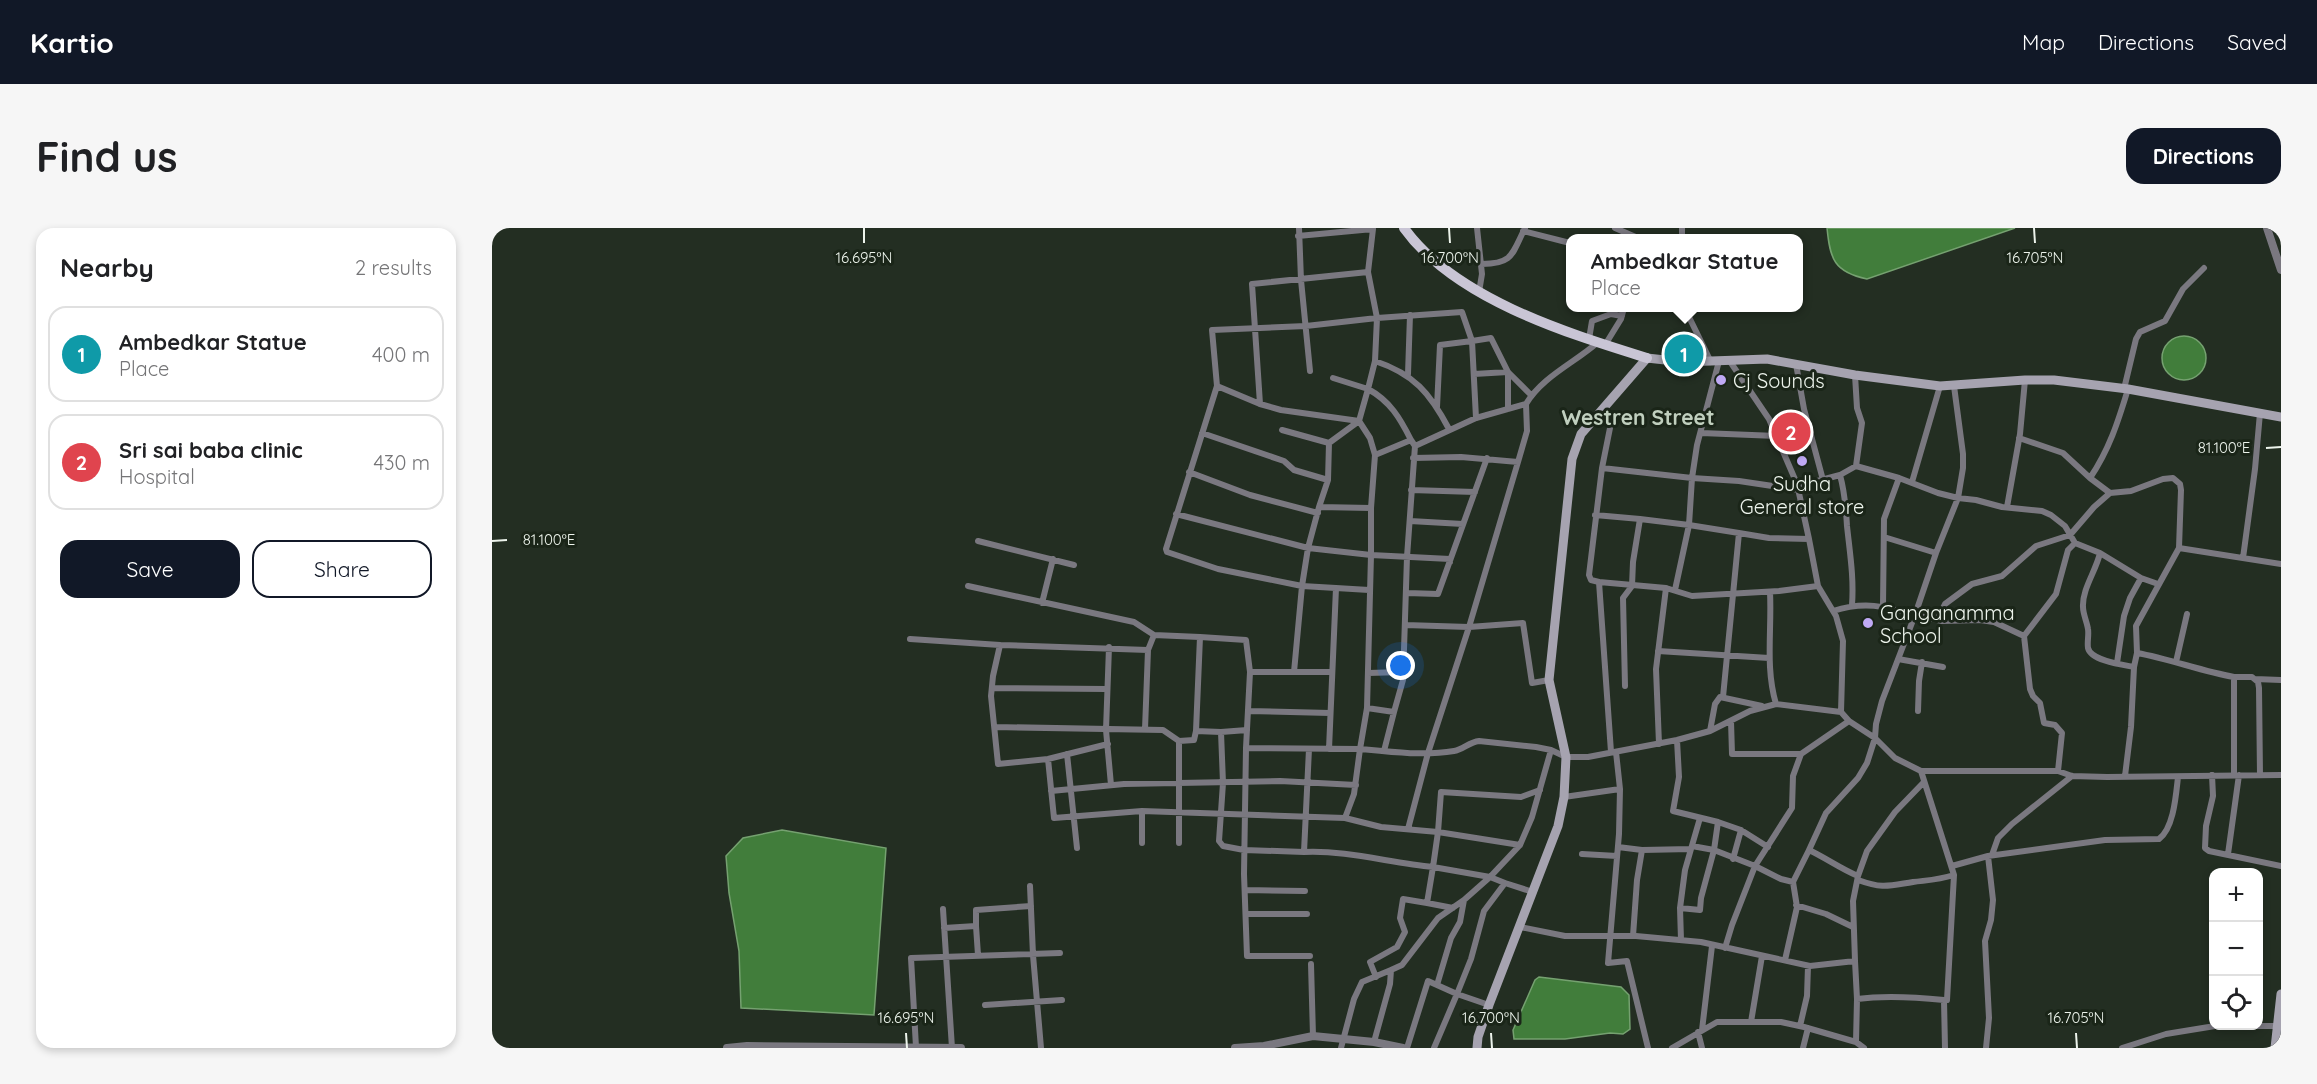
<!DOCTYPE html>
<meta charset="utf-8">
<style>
body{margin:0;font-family:Quicksand,sans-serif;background:#f6f6f6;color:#202124}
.controls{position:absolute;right:18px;bottom:18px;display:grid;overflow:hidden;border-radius:12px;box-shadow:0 3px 9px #0003}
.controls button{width:54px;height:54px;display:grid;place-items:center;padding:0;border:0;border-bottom:2px solid #e0e0e0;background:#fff;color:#202124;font:30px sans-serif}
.you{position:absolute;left:909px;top:438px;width:21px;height:21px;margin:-15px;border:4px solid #fff;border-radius:50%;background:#1a73e8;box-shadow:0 0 0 9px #1a73e833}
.badge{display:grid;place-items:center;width:39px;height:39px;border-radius:50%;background:#111827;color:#fff;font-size:20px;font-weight:700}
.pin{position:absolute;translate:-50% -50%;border:3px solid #fff;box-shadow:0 2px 6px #0006}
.popup{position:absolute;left:1074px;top:6px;width:237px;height:78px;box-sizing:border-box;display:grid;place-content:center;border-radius:12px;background:#fff;filter:drop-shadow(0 2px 4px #0005);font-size:20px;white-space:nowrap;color:#757577}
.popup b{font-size:22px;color:#202124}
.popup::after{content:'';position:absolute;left:50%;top:100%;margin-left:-12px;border:12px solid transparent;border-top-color:#fff}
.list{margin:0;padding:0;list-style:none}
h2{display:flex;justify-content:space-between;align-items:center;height:78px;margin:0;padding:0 24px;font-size:26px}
h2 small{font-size:20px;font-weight:400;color:#757577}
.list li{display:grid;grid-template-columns:39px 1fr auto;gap:18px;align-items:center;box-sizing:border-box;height:96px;margin:0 12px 12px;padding:0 12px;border:2px solid #e0e0e0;border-radius:18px}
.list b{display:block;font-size:22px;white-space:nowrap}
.list p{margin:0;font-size:20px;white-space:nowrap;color:#757577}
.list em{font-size:20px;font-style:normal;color:#757577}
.actions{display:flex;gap:12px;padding:18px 24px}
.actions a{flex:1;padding:14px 0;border:2px solid #111827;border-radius:18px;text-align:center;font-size:21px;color:#111827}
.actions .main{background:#111827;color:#fff}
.icon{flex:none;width:33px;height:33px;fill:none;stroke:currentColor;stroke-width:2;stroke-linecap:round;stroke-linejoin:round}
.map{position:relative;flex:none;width:1789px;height:820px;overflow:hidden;border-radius:18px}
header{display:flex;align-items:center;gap:36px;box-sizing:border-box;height:84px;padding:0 30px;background:#111827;color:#fff}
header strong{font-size:28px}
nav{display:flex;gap:33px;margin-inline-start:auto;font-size:21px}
.intro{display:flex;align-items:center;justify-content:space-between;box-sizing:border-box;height:144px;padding:0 36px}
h1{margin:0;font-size:42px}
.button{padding:15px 27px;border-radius:18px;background:#111827;color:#fff;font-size:21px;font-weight:700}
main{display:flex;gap:36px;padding:0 36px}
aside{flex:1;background:#fff;border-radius:18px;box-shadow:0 3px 9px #0003}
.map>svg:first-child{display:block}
</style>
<header>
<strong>Kartio</strong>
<nav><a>Map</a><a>Directions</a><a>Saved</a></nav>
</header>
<div class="intro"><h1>Find us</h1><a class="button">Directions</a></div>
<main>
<aside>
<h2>Nearby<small>2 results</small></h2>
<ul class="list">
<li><span class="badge" style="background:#0f9aa8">1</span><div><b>Ambedkar Statue</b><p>Place</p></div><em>400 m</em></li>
<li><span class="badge" style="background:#e0444e">2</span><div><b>Sri sai baba clinic</b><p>Hospital</p></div><em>430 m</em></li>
</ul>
<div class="actions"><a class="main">Save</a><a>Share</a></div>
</aside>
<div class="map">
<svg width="1789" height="820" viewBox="0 0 1789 820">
<rect width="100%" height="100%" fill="#232e22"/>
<path fill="#417d3b" stroke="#75a170" stroke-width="1.5" d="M1335 0H1523L1375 51C1342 44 1338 31 1335 0Z
M1670 130a22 22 0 1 1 44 0a22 22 0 1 1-44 0Z
M290 602 394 620 382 787 249 780 247 723 237 665 234 628 251 610Z
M1047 749 1129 759 1137 767 1138 801 1131 806 1118 805 1073 811H1022L1021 802 1043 752Z"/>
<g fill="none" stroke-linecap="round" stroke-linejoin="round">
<path stroke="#7a7880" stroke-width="6" d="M807 0 809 52 818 143
M985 0 990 46 987 64
M1123 0 1146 10
M1031 3 1078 15
M806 8 881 1 876 44 885 90 814 98 720 102 725 158 768 176 789 182 867 193 878 210 883 227 879 280V327L958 331V334
M1190 10V0
M990 36C1021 36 1020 26 1033 0
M1195 80 1197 89 1219 134
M1097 111 1100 93 1119 86 1130 88
M1113 117 1129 91 1132 80
M1237 132 1277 191 1305 256 1317 311
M883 133 885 90 970 84 980 113 948 117 945 179
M1227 133 1205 217 1200 250 1247 253 1307 262
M1304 136 1312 181 1331 252
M916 146 918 87
M982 146 1016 144V181
M1363 147 1365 180 1370 195 1364 238
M841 150 876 161 883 133C922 146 938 165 957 201
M725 158 674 321 675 324 726 341 810 358 816 320 827 279 879 280
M1462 158 1471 226V240L1466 270 1484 272 1510 279 1550 283 1559 287 1573 298 1583 315 1608 325C1604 343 1590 361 1591 379 1591 386 1595 394 1596 401 1597 407 1595 414 1596 420 1599 433 1632 437 1642 439L1639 499 1633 548
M1632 161 1644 111 1648 104 1673 93 1691 61 1712 40
M768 176 760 56 876 44
M1034 176C1050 149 1082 135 1105 115
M984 190 980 113 999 110 1016 144 1039 167
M790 202 837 215 867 193 876 161C898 173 908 190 919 212
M710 205 792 233 802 242 836 252
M1209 205 1285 208
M1527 210 1571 225 1598 250 1618 265
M923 218 984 190 1034 176 1035 203 1026 234
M883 227 919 212 923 218 915 329 911 452 902 484
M1110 240 1200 250 1197 297 1148 291 1141 334 1140 358 1131 370 1133 458
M697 244 758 267 826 285
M1348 247 1364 238 1407 250 1392 291 1391 378
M1598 250C1617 222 1626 194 1636 161
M1420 254 1448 158
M1306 258 1348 247C1353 265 1354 280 1355 298 1358 326 1362 350 1360 377
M919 262 983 264
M827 279 836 252 837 215
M1515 279 1528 206 1533 152
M684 286 816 320 879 327 875 480 868 521C898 524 932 528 962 523 971 522 977 514 987 513L1044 519 1059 522 1074 529H1096L1185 512 1218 503 1258 483 1284 476 1349 484 1357 493 1383 510 1403 530 1429 543H1566L1580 548 1615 549 1789 547
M1103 287 1148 291
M918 293 971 296
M1392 309 1444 325
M486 313 582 337
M1687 320 1789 336
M1608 325 1649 350
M1751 330 1763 241 1768 185
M1107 354 1099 352 1097 347 1110 240 1118 200 1117 191 1111 180
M476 358 642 394 662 407
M1174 360 1200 368 1287 363 1326 358 1344 388 1351 413 1349 484
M1183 362 1197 297 1247 305
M1278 364C1280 402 1273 439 1284 476
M915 365 946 366 995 230
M550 375 561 331
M1341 383C1372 373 1392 378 1423 387L1444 325 1466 270 1446 265 1407 250
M1445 392 1453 376 1480 356 1510 348 1544 318 1578 307 1602 279 1618 265 1639 263 1671 251 1681 250 1688 256 1689 262 1687 320 1644 398 1645 425 1642 439
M913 397 977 399 1026 234 969 229 921 230
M1532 408 1564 366 1576 322 1583 315
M418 411 508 417
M617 419 614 502 619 557
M1166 423 1277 430
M1645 425C1678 431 1709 443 1742 449
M1406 431 1451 439
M1684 434 1695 386
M1625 435 1632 388 1638 370 1649 350 1666 356
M840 444H802L810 358 844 360
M876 445 911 444
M1763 451 1789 452
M500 460 614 461
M1231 469 1247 305 1277 310 1317 311 1326 358
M875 480 902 484 892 523
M756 483 838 485
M1426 483 1427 453 1430 434
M1239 493 1240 526H1309
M503 499 671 502 687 513
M653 501 656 422
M755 502 729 504 731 555 727 613 731 618 752 622 812 624 817 521
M704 503 708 409 754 412 758 444
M1218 503 1223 476 1228 469 1270 478
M1185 512 1187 549 1181 583 1226 594
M616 516 556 531 506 536 499 468 501 448 508 417 656 422 662 407 708 409
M754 520 758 444H802
M837 521 844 360 877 362
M1119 524 1107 354 1174 360 1164 441 1167 516
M1124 524 1128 561 1127 606 1116 735 1135 733 1156 820
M575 526 585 620
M556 531 562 590 650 583 853 590 889 599 946 604 949 564 1029 569 1048 562
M1429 543 1462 647 1455 772H1452
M1742 546V449H1760L1766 454 1767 460 1768 547
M1720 547 1721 568 1714 598 1713 620 1717 623 1789 638
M559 563 632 556 788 553 864 557
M1072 569 1128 561
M650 583V615
M916 601 936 525 977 399 1031 395 1040 455 1057 452
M687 615V513L702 512 704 503 729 504
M1200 618 1222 622 1226 594 1249 602 1276 619
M1126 619 1150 622 1199 621 1208 590
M812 624C855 622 898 635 941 639L946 604 1028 617
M1090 626 1125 628
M1736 626 1747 547
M1500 627 1506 610 1520 596 1580 548
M1496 628 1613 612 1667 611C1682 600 1684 566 1686 549
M1241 631 1249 602
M1460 638 1496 628 1501 672 1499 692 1493 713 1497 790 1494 820
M1366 648 1375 623 1403 584 1432 554
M1366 652C1391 661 1396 658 1421 654 1437 652 1446 652 1462 647
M1013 655 1041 664
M538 658 541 727 549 820
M753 662 813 663
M935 675 961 680
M1304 677 1334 686 1361 699
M1188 680 1193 642 1199 621
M451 681 460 820
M754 686H815
M484 698V682L539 678
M1028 699 1073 708H1144L1209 714 1318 738 1363 733 1365 771
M452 700 484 698 486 727
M1141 708 1145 652 1150 622
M1189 712 1188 680 1208 682 1209 670 1222 622 1263 638 1289 651 1301 654
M1233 720 1240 697 1263 638 1300 580 1301 548 1309 526 1357 493
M818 728H755L752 646 754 520 868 521 862 566 853 590
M1293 732 1305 679 1301 654 1317 622
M1363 733 1361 673 1366 648C1349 641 1334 630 1317 622L1334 585 1366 550 1375 535 1383 510 1384 496 1390 473 1423 387 1450 393 1488 392 1502 394 1532 408 1538 461 1541 468 1548 475 1552 495 1563 497 1570 505 1566 543
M819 736 821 808
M899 742 910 737 946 690 972 672
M884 749 878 734 905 719 913 704 908 690 911 671 935 675 941 639 998 649 1028 617 1040 589 1059 522
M493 777 570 772
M1259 794 1270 728
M1308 798 1315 768 1316 738
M1761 798H1785
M1210 802 1220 718
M1206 804 1210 820
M1364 814 1365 771C1394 767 1423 769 1452 772L1453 820
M424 819 419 730 568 725
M849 820 862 771 870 754 899 742 898 756 882 814
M915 820 936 753 965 766 979 731 992 683 1013 655 998 649 972 672 968 694 959 710 945 757
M942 820 965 766 997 777
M1180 820 1225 794H1289L1312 799 1364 814 1372 820
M1311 820 1316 800
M1630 820 1674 806 1723 798"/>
<path stroke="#7a7880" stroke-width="8" d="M1775 0 1789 42
M235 820 255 818 469 820
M743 820 772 818 821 808 882 814 911 820"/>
<path stroke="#a6a3b0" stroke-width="9" d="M985 820 986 809 997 777 1066 598 1072 569 1074 529 1057 452 1080 231 1089 206 1155 130 1191 134 1275 131 1363 147 1448 158 1533 152H1562L1636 161 1789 189
M1783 820 1789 766"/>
<path stroke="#c9c5d5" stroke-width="10" d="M912 0C963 71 1075 105 1155 130"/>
</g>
<path fill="none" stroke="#edf4ec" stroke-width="2" d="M372 0V15M957 0 958 15M1542 0 1543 15M1774 220 1789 219M0 313 15 312M414 805 415 820M999 805 1000 820M1584 805 1585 820"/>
<g fill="#bfa9f4" stroke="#1a2518" stroke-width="2">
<circle cx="1229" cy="152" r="6"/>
<circle cx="1310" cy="233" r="6"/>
<circle cx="1376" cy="395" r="6"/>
</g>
<g text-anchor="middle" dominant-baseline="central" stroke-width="6" stroke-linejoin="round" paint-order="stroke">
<g font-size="20" fill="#edf4ec" stroke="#1a2518" text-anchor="start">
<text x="1241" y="152">Cj Sounds</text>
<text x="1310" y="255" text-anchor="middle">Sudha<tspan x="1310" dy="23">General store</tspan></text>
<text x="1388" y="384">Ganganamma<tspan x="1388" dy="23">School</tspan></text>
</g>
<g font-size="21" font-weight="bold" fill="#c0cfbe" stroke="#1a2518">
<text x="1146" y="189">Westren Street</text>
</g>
</g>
<g font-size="15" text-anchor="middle" fill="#edf4ec" stroke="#1a2518" stroke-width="6" stroke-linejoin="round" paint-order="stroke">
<text x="372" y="35">16.695°N</text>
<text x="958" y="35">16.700°N</text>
<text x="1543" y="35">16.705°N</text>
<text x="1732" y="225">81.100°E</text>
<text x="57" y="317">81.100°E</text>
<text x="414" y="795">16.695°N</text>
<text x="999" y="795">16.700°N</text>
<text x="1584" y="795">16.705°N</text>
</g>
</svg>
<div class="controls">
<button>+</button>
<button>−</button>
<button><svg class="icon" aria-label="locate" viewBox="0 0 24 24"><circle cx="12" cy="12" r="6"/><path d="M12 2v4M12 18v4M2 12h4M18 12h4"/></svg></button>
</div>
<div class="you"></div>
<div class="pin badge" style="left:1192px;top:126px;background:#0f9aa8">1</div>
<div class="popup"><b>Ambedkar Statue</b>Place</div>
<div class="pin badge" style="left:1299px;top:204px;background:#e0444e">2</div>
</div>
</main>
